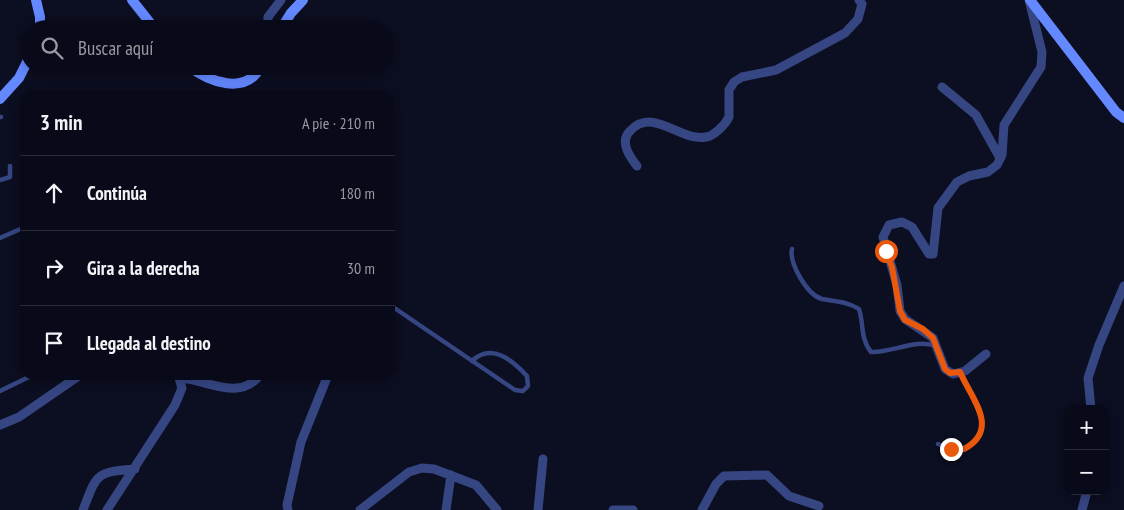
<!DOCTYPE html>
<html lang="es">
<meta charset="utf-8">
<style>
body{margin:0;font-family:"PT Sans Narrow",sans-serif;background:#121322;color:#f1f3f6}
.controls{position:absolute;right:15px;bottom:15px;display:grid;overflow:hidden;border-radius:10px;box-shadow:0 2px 12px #0003}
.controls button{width:45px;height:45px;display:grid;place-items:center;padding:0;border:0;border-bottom:1px solid #292b38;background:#090a19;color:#f1f3f6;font:25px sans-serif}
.stop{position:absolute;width:15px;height:15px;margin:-11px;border:4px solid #ea580c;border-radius:50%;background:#fff}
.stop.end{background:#ea580c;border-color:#fff;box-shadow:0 1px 5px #0008}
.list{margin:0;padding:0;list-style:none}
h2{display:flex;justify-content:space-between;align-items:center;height:65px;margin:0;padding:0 20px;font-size:21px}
h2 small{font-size:16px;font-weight:400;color:#999aa2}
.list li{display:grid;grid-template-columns:32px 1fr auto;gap:15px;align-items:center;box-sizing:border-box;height:75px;padding:0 20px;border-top:1px solid #292b38}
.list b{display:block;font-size:19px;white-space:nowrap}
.list em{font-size:16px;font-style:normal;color:#999aa2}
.icon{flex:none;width:28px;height:28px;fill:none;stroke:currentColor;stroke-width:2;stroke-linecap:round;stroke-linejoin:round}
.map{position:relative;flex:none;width:1124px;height:510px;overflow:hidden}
.search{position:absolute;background:#090a19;box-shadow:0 2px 12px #0003;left:20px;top:20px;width:375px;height:55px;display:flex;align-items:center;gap:12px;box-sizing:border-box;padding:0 18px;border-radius:28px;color:#999aa2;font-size:19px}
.panel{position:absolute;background:#090a19;box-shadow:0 2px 12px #0003;left:20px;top:90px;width:375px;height:290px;border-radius:15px}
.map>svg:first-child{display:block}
</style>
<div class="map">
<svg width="1124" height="510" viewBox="0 0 1124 510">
<rect width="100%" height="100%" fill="#0c0e21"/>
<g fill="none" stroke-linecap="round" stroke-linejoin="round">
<path stroke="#354682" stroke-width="4.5" d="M0 117H1
M0 180 10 177V166
M0 238 25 227
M792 249C789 263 807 295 822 299 837 302 845 301 859 309 864 324 860 338 871 352 892 353 916 338 936 346
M390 305 515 390 523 391 528 386 527 376C513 361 492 342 472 361
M0 391 33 375
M938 444C950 449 961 453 972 444 997 423 969 393 960 372"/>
<path stroke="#354682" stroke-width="9" d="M268 29V17L281 0
M942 87 976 115 1000 158
M637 166C630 157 619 142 630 131 653 106 680 142 706 137 714 136 725 125 729 117V90L734 82 742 77 776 70 845 33 858 19 862 4 859 0
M986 354 965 371 953 374 945 369 933 338 905 319 900 311 897 285 883 237 889 225 902 222 912 227 929 254H933L938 208 957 182 969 176 988 172 997 165 1002 155 1004 125 1041 67 1042 52 1029 0
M181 378C208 380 239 402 260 375
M1091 409 1088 378 1099 345 1124 286
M0 425 19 417 80 375
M83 510C97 474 95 472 135 469
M107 510 175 405 182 388 178 375
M288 510 287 505 301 442 328 375
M360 510 409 472 422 468 434 469 476 485 497 510
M446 510 451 475
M538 510 543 459
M613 510H633
M702 510 716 484 724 476 767 475 789 496 819 506
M1082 510 1087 491"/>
<path stroke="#6488ff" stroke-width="10" d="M36 0 40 17V29
M132 0 155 29
M1030 0 1116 112 1124 118
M281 29 291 13 303 0
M189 66C209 82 246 96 261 66
M0 99 19 78 29 58"/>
</g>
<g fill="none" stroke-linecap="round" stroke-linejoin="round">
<path stroke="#ea580c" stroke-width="6" d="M886 251 892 267 900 311 905 320 923 329 933 338 945 369 950 373 960 372C971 398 1001 429 964 449H951"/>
</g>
</svg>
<div class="controls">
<button>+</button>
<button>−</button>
</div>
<div class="stop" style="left:886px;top:251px"></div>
<div class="stop end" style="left:951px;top:449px"></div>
<div class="search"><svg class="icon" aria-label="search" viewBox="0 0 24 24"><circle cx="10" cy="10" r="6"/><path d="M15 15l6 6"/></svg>Buscar aquí</div>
<section class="panel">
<h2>3 min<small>A pie · 210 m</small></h2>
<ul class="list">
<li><svg class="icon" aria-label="ahead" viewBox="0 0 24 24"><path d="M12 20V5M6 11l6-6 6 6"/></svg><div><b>Continúa</b></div><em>180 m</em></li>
<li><svg class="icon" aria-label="right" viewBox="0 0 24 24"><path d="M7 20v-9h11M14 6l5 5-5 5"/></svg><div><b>Gira a la derecha</b></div><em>30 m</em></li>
<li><svg class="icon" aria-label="arrive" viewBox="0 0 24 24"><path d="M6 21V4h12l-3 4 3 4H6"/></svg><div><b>Llegada al destino</b></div></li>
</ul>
</section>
</div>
